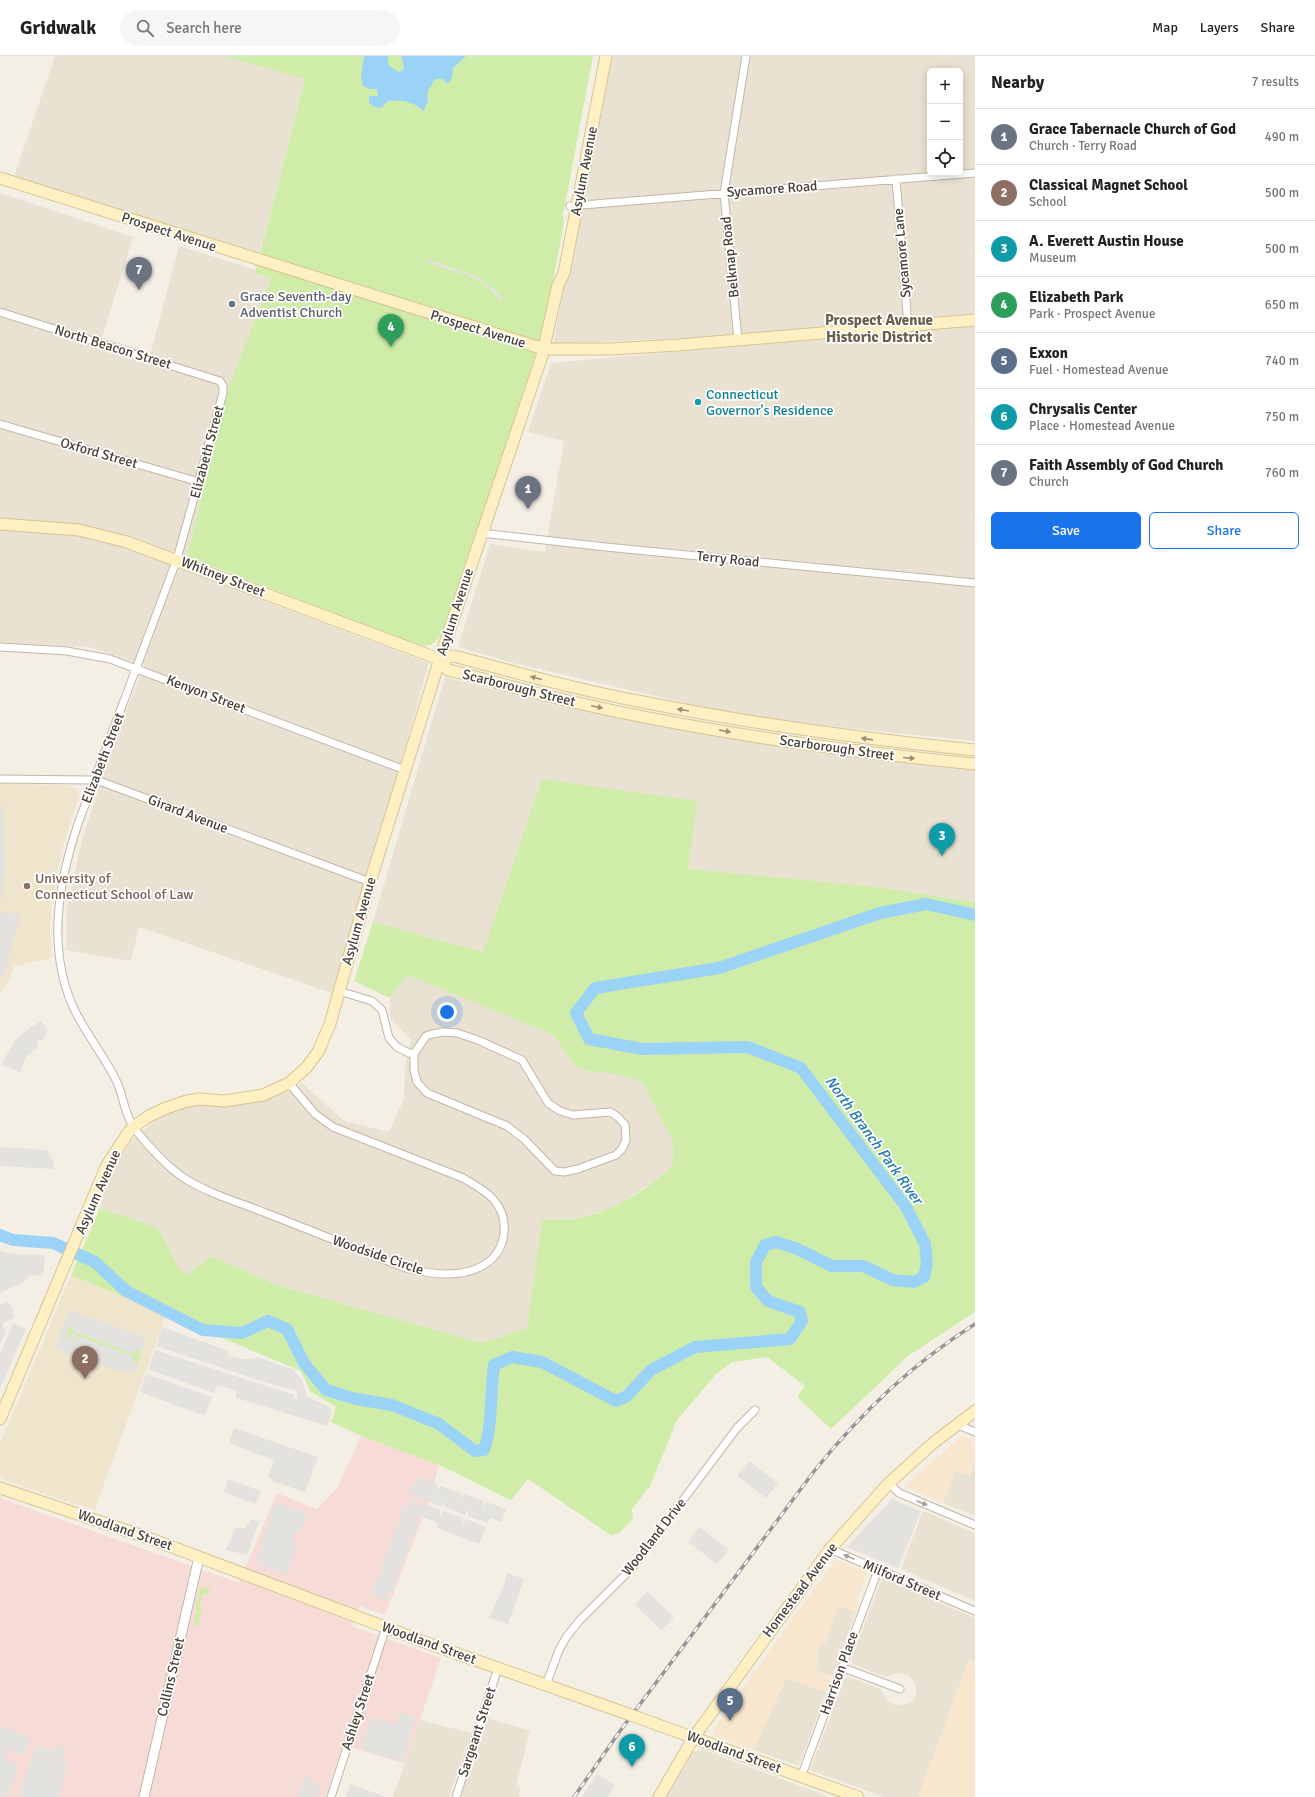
<!DOCTYPE html>
<meta charset="utf-8">
<style>
body{margin:0;font-family:Signika,sans-serif;background:#f6f6f6;color:#222}
.controls{position:absolute;right:12px;top:12px;display:grid;overflow:hidden;border-radius:6px;box-shadow:0 2px 10px #0003}
.controls button{width:36px;height:36px;display:grid;place-items:center;padding:0;border:0;border-bottom:1px solid #e0e0e0;background:#fff;color:#222;font:20px sans-serif}
.you{position:absolute;left:447px;top:956px;width:14px;height:14px;margin:-10px;border:3px solid #fff;border-radius:50%;background:#1a73e8;box-shadow:0 0 0 6px #1a73e833}
.badge{display:grid;place-items:center;width:26px;height:26px;border-radius:50%;background:#1a73e8;color:#fff;font-size:13px;font-weight:700}
.pin{position:absolute;translate:-50% -33px;filter:drop-shadow(0 1px 2px #0008)}
.pin::after{content:'';position:absolute;top:21px;width:14px;height:12px;background:inherit;clip-path:polygon(0 0,100% 0,50% 100%)}
.list{margin:0;padding:0;list-style:none}
h2{display:flex;justify-content:space-between;align-items:center;height:52px;margin:0;padding:0 16px;font-size:17px}
h2 small{font-size:13px;font-weight:400;color:#767676}
.list li{display:grid;grid-template-columns:26px 1fr auto;gap:12px;align-items:center;box-sizing:border-box;height:56px;padding:0 16px;border-top:1px solid #e0e0e0}
.list b{display:block;font-size:15px;white-space:nowrap}
.list p{margin:0;font-size:13px;white-space:nowrap;color:#767676}
.list em{font-size:13px;font-style:normal;color:#767676}
.actions{display:flex;gap:8px;padding:12px 16px}
.actions a{flex:1;padding:9px 0;border:1px solid #1a73e8;border-radius:6px;text-align:center;font-size:14px;color:#1a73e8}
.actions .main{background:#1a73e8;color:#fff}
.icon{flex:none;width:22px;height:22px;fill:none;stroke:currentColor;stroke-width:2;stroke-linecap:round;stroke-linejoin:round}
.map{position:relative;flex:none;width:975px;height:1741px;overflow:hidden}
header{display:flex;align-items:center;gap:24px;box-sizing:border-box;height:56px;padding:0 20px;background:#fff;border-bottom:1px solid #e0e0e0}
header strong{font-size:19px}
nav{display:flex;gap:22px;margin-inline-start:auto;font-size:14px}
.search{width:280px;height:36px;background:#f6f6f6;display:flex;align-items:center;gap:10px;box-sizing:border-box;padding:0 14px;border-radius:22px;color:#767676;font-size:15px}
main{display:flex}
aside{flex:1;background:#fff}
.map>svg:first-child{display:block}
</style>
<header>
<strong>Gridwalk</strong>
<div class="search"><svg class="icon" aria-label="search" viewBox="0 0 24 24"><circle cx="10" cy="10" r="6"/><path d="M15 15l6 6"/></svg>Search here</div>
<nav><a>Map</a><a>Layers</a><a>Share</a></nav>
</header>
<main>
<div class="map">
<svg width="975" height="1741" viewBox="0 0 975 1741">
<rect width="100%" height="100%" fill="#f4efe5"/>
<path fill="#e9e1d2" fill-rule="evenodd" d="M55 0H223L305 22 259 199 14 121Z
M609 0H975V261L796 277 553 288ZM930 15H960V117H930Z
M0 137 133 181 102 282 151 296 179 190 256 214 255 217 271 222 228 333 187 500 180 513 429 607 365 831 332 937 139 871 131 905 66 894 67 851 83 780 118 676 144 609 89 591 0 587Z
M975 269V685L750 662 509 606 458 591 490 488 545 496 564 385 528 376 551 307Z
M445 621 553 649 819 697 975 714V846L870 830 688 813 542 723 483 896 373 866Z
M407 919 555 979 575 1010 588 1015 617 1018 642 1026 673 1085V1109L659 1122 615 1151 579 1162 542 1164 527 1272 482 1287 277 1229 211 1200 187 1219 179 1212 158 1172 100 1152 104 1136 115 1109 132 1084 156 1064 175 1053 188 1050 201 1049H242L288 1036 302 1027 344 1065 389 1076 404 1043 405 1010 411 984 390 962V942Z
M975 1407V1460L943 1447 955 1414 969 1420Z
M923 1455 975 1477V1545L901 1513Z
M882 1522 975 1562V1605L969 1603 918 1741H884L810 1714 845 1622 849 1621 880 1633 886 1643 894 1649 907 1648 912 1646 916 1639V1629L909 1620 899 1617 885 1621 853 1608 851 1604Z
M838 1549 856 1556 832 1620 815 1614 820 1599 817 1597 821 1586 825 1587Z
M786 1622 826 1636 799 1710 754 1694Z
M487 1662 530 1675 516 1730 521 1732 519 1741H461Z
M420 1664 471 1677 449 1741H393Z
M702 1693 829 1741H667L693 1696Z"/>
<path fill="#f8e6ce" d="M962 1380 975 1386V1407L970 1420 955 1415 943 1447 904 1430Z
M836 1503 867 1516 856 1547 859 1549 856 1556 838 1549 825 1588 821 1586 817 1597 820 1599 815 1614 832 1620 826 1636 786 1622 754 1694 713 1679 712 1676 785 1573Z
M969 1603 975 1605V1741H918Z"/>
<path fill="#efe5cd" d="M0 728 70 729 71 731 78 733 80 739 63 790 52 844 50 873 52 902 14 910 10 923 0 937Z
M71 1219 166 1259 95 1453 64 1445 0 1422V1388Z"/>
<path fill="#f6dbd7" d="M361 1380 439 1409 428 1448 385 1559 360 1550 352 1570 441 1602 405 1708 343 1689 325 1741H0V1442L239 1527 277 1437 317 1453 337 1432Z"/>
<path fill="#cfeda9" d="M223 0H593L565 149 563 158 564 167 549 245 533 306 441 580 431 589 418 590 187 500 228 333 271 222 255 217 305 23Z
M542 723 697 745 688 813 870 830 975 846V1256L908 1300 831 1373 797 1341 805 1330 767 1301 732 1306 716 1318 677 1364 650 1430 632 1453 633 1463 618 1478 615 1477 612 1480 528 1423 511 1444 439 1409 361 1380 331 1366 336 1351 310 1335 301 1315 71 1219 100 1152 158 1172 179 1212 187 1219 211 1200 277 1229 482 1287 527 1272 542 1164C554 1163 568 1164 579 1162 614 1155 647 1134 673 1109V1085L642 1026 617 1018 588 1015 575 1010 554 979 407 919 390 942 354 925 373 866 483 896Z
M73 1270 74 1271V1276L135 1297 136 1293H139L141 1297 138 1306 132 1305 134 1300 72 1278 71 1283H69L67 1280 70 1271Z
M201 1530 210 1533 209 1539 202 1538 200 1551 202 1552 200 1561 197 1564 200 1567 199 1570 194 1569 197 1554 195 1553Z"/>
<path fill="#e4e2de" d="M427 203 478 221 496 235 502 245 500 246 493 236 482 227 470 220 437 210 426 205Z
M0 749H3L4 784 5 811 2 843H0Z
M0 855 20 859 5 918 0 923Z
M41 965 48 975 42 985 39 983 37 985 39 990 26 1001 20 1016 1 1008 15 985 28 973Z
M0 1091 47 1094 54 1107V1113L0 1110Z
M0 1195 12 1198 45 1199 43 1219 29 1220 22 1227 0 1237Z
M7 1245 12 1251 14 1262 3 1267V1271L6 1275 0 1288V1249Z
M69 1254 144 1281 142 1285 145 1286 141 1298 140 1294 138 1292 135 1298 73 1275 74 1270 70 1271 67 1280 68 1282 71 1283 73 1278 134 1300 132 1305 138 1306 134 1318 131 1314H129L127 1318 90 1305 91 1299 76 1294 73 1299 55 1292Z
M13 1267 26 1273 0 1333V1298Z
M162 1271 229 1295 228 1299 233 1301 241 1303 260 1302 292 1313 302 1324 307 1340 315 1345 327 1349 332 1356 327 1370 237 1342 236 1341V1335L217 1329 214 1337 148 1313 155 1294 294 1339 293 1344 297 1342V1335L261 1325 156 1290Z
M146 1318 212 1341 205 1360 140 1336Z
M234 1372 318 1401 305 1436 272 1425V1423L268 1421 274 1404 229 1387Z
M749 1405 778 1427 766 1442 737 1420Z
M417 1421 438 1429 437 1435 441 1430 461 1437 460 1443 464 1438 484 1445 483 1451 487 1446 506 1453 502 1466 490 1462 488 1467 468 1460V1454L466 1455 465 1459 445 1451V1446L441 1450 408 1438 413 1426H416Z
M228 1423 261 1435 256 1448 224 1436Z
M411 1443 416 1444 417 1451 419 1450 421 1446 440 1454V1459H442L443 1455 463 1462V1468L466 1463 486 1471 479 1488 437 1472V1466L415 1459V1462L419 1464 412 1484 406 1483 407 1485 411 1487 401 1513H395L400 1516 392 1536H386L387 1539 390 1541 389 1545 371 1538 379 1518H385L380 1515 387 1495 393 1496 388 1492 396 1472 402 1473 397 1469 404 1449 410 1450Z
M892 1443 921 1455 898 1512 847 1491Z
M276 1446 307 1457 300 1477H294L293 1485 297 1489 288 1519 259 1509 260 1506 256 1504Z
M252 1463 259 1466 247 1499 226 1494 235 1472H245Z
M699 1471 729 1493 717 1508 688 1486Z
M507 1517 524 1523 508 1568 489 1562 504 1529Z
M647 1535 674 1561 661 1574 635 1549Z
M400 1656 416 1662 402 1706 362 1693 361 1687 370 1661 395 1669Z
M0 1670 31 1683 25 1697 23 1699 7 1694 4 1701 14 1707 17 1714 8 1738 6 1737 4 1741 0 1740Z
M57 1688 65 1691 62 1705 68 1707 59 1741H26L18 1739 37 1690 55 1694Z
M597 1718 615 1729 608 1741H582Z
M304 1720 321 1730 318 1741H298Z
M350 1728 386 1741H387H346Z"/>
<path fill="#9bd3f7" d="M364 0H388V8L395 14 399 16 403 14 404 10 401 0H466L453 12 452 21 450 26 447 27 442 23H435L427 37 428 46 423 55C414 45 401 44 388 45L381 52 375 51 369 47V40H378L377 33H370L363 30 361 20Z"/>
<g fill="none" stroke-linecap="round" stroke-linejoin="round">
<path stroke="#9bd3f7" stroke-width="12" d="M0 1179 13 1184 53 1187 95 1206 126 1235 203 1274 242 1277 268 1265 287 1273 304 1307 326 1334 356 1343 392 1349 439 1368 475 1395 484 1394C493 1368 490 1338 494 1309L512 1301 542 1306 616 1345 627 1340 651 1314 695 1291 790 1283 802 1265 800 1256 768 1245 756 1231V1206L765 1189 776 1186 795 1192 832 1210H863L893 1224 914 1226 924 1221 927 1208 925 1188 906 1151 801 1012 748 991 642 993 589 983 576 957 595 932 719 912 880 857 926 848 975 859"/>
<g stroke="#c1b7a7" stroke-width="9">
<path id="minor" d="M896 123 908 270
M570 150 975 117
M0 256 220 325 223 330V337L177 503 79 765C58 827 46 894 75 955 87 979 104 1000 116 1024 122 1036 123 1048 128 1060 134 1077 166 1109 181 1120 206 1137 238 1146 266 1157 312 1175 359 1194 406 1212 429 1218 461 1223 484 1209 507 1195 511 1163 493 1143 485 1134 473 1128 463 1122L333 1071 315 1058 289 1027
M738 284 724 137 746 0
M0 368 199 426
M481 477 606 491 975 527
M0 591 67 595 110 603 405 714
M0 723 89 724 102 726 370 826
M339 935 372 945 382 954 389 982 397 991 409 997 414 998V1014L417 1026 427 1037 507 1070 524 1083 555 1115 564 1116 578 1113 616 1099 622 1093 626 1084 625 1069 618 1061 610 1056 573 1059 560 1055 548 1047 522 1004 478 984 457 977 444 976 432 978 426 980 414 998
M956 1368 975 1376
M889 1427 899 1437 975 1469
M830 1493 975 1555
M841 1611 900 1633
M546 1629 559 1594 567 1580 580 1564 632 1512 737 1372 755 1354
M801 1721 878 1514
M331 1741 386 1571
M456 1741 498 1612"/>
</g>
<g stroke="#c1b7a7" stroke-width="11">
<path id="tertiary" d="M144 1741 199 1501"/>
</g>
<g stroke="#d8c490" stroke-width="13">
<path id="secondary" d="M0 122 544 293H611L679 289 975 264
M0 468 79 474 127 486 439 603 448 614C482 622 514 632 548 640 688 674 832 694 975 708
M439 603 454 600C517 617 579 634 643 646 753 668 863 683 975 694
M0 1363 107 1109 128 1077 133 1071 149 1060 166 1052 187 1045 200 1043 224 1045 263 1039 289 1027 306 1012 318 996 330 968 370 826 444 590 542 300 558 229 564 217 606 0
M0 1432 143 1480 430 1588 628 1658
M639 1662 858 1741
M659 1741 694 1681 830 1493 889 1427 932 1388 975 1355"/>
</g>
<use href="#minor" stroke="#fff" stroke-width="7"/>
<use href="#tertiary" stroke="#fff" stroke-width="9"/>
<use href="#secondary" stroke="#fff0c4" stroke-width="11"/>
<g stroke="#969696" stroke-width="3.5">
<path id="rail" d="M574 1741 620 1675 815 1414C863 1355 911 1309 975 1268"/>
</g>
<use href="#rail" stroke="#fff" stroke-width="2" stroke-dasharray="6" stroke-linecap="butt"/>
<g stroke="#d8c490" stroke-width="13" stroke-linecap="butt">
<path id="secondary-bridge" d="M628 1658 639 1662"/>
</g>
<use href="#secondary-bridge" stroke="#fff0c4" stroke-width="11"/>
</g>
<defs><path id="oneway-solid" d="M-6-.8H1V-3.2L6.5 0L1 3.2V.8H-6Z"/></defs>
<g fill="#9a8f75">
<use href="#oneway-solid" transform="translate(536 622) rotate(-165)"/>
<use href="#oneway-solid" transform="translate(597 651) rotate(12)"/>
<use href="#oneway-solid" transform="translate(683 654) rotate(-170)"/>
<use href="#oneway-solid" transform="translate(725 675) rotate(10)"/>
<use href="#oneway-solid" transform="translate(867 683) rotate(-172)"/>
<use href="#oneway-solid" transform="translate(909 702) rotate(5)"/>
</g>
<g fill="#a39f9a">
<use href="#oneway-solid" transform="translate(922 1447) rotate(23)"/>
<use href="#oneway-solid" transform="translate(849 1501) rotate(-157)"/>
</g>
<circle fill="#6b7280" stroke="#fff" stroke-width="1.5" cx="232" cy="248" r="4"/>
<circle fill="#0f9aa8" stroke="#fff" stroke-width="1.5" cx="698" cy="346" r="4"/>
<circle fill="#8d6e63" stroke="#fff" stroke-width="1.5" cx="27" cy="830" r="4"/>
<g text-anchor="middle" dominant-baseline="central" stroke-width="3.5" stroke-linejoin="round" paint-order="stroke">
<g font-size="14" fill="#473f34" stroke="#fff">
<text transform="translate(584 115) rotate(-79)">Asylum Avenue</text>
<text transform="translate(772 133) rotate(-4)">Sycamore Road</text>
<text transform="translate(169 176) rotate(18)">Prospect Avenue</text>
<text transform="translate(902 197) rotate(-95)">Sycamore Lane</text>
<text transform="translate(730 201) rotate(-96)">Belknap Road</text>
<text transform="translate(478 273) rotate(17)">Prospect Avenue</text>
<text transform="translate(113 291) rotate(17)">North Beacon Street</text>
<text transform="translate(207 396) rotate(-75)">Elizabeth Street</text>
<text transform="translate(99 397) rotate(16)">Oxford Street</text>
<text transform="translate(728 503) rotate(6)">Terry Road</text>
<text transform="translate(223 521) rotate(21)">Whitney Street</text>
<text transform="translate(455 556) rotate(-72)">Asylum Avenue</text>
<text transform="translate(519 632) rotate(14)">Scarborough Street</text>
<text transform="translate(206 638) rotate(21)">Kenyon Street</text>
<text transform="translate(837 692) rotate(8)">Scarborough Street</text>
<text transform="translate(103 702) rotate(-69)">Elizabeth Street</text>
<text transform="translate(188 758) rotate(21)">Girard Avenue</text>
<text transform="translate(359 865) rotate(-74)">Asylum Avenue</text>
<text transform="translate(98 1136) rotate(-66)">Asylum Avenue</text>
<text transform="translate(378 1199) rotate(19)">Woodside Circle</text>
<text transform="translate(125 1474) rotate(19)">Woodland Street</text>
<text transform="translate(654 1481) rotate(-52)">Woodland Drive</text>
<text transform="translate(902 1524) rotate(23)">Milford Street</text>
<text transform="translate(800 1534) rotate(-53)">Homestead Avenue</text>
<text transform="translate(429 1587) rotate(20)">Woodland Street</text>
<text transform="translate(839 1617) rotate(-70)">Harrison Place</text>
<text transform="translate(171 1621) rotate(-77)">Collins Street</text>
<text transform="translate(358 1656) rotate(-72)">Ashley Street</text>
<text transform="translate(477 1676) rotate(-72)">Sargeant Street</text>
<text transform="translate(734 1696) rotate(20)">Woodland Street</text>
</g>
<g font-size="14" fill="#5b616d" stroke="#fff" text-anchor="start">
<text x="240" y="240">Grace Seventh-day<tspan x="240" dy="16">Adventist Church</tspan></text>
</g>
<g font-size="14" fill="#0d838f" stroke="#fff" text-anchor="start">
<text x="706" y="338">Connecticut<tspan x="706" dy="16">Governor's Residence</tspan></text>
</g>
<g font-size="14" fill="#785e54" stroke="#fff" text-anchor="start">
<text x="35" y="822">University of<tspan x="35" dy="16">Connecticut School of Law</tspan></text>
</g>
<g font-size="15" font-weight="bold" fill="#6b5d4a" stroke="#fff">
<text x="879" y="264">Prospect Avenue<tspan x="879" dy="17">Historic District</tspan></text>
</g>
<g font-size="15" font-style="italic" fill="#2179b5" stroke="#fff">
<text transform="translate(874 1084) rotate(54)">North Branch Park River</text>
</g>
</g>
</svg>
<div class="controls">
<button>+</button>
<button>−</button>
<button><svg class="icon" aria-label="locate" viewBox="0 0 24 24"><circle cx="12" cy="12" r="6"/><path d="M12 2v4M12 18v4M2 12h4M18 12h4"/></svg></button>
</div>
<div class="you"></div>
<div class="pin badge" style="left:528px;top:453px;background:#6b7280">1</div>
<div class="pin badge" style="left:85px;top:1323px;background:#8d6e63">2</div>
<div class="pin badge" style="left:942px;top:800px;background:#0f9aa8">3</div>
<div class="pin badge" style="left:391px;top:291px;background:#2e9e5b">4</div>
<div class="pin badge" style="left:730px;top:1665px;background:#5c6f8a">5</div>
<div class="pin badge" style="left:632px;top:1711px;background:#0f9aa8">6</div>
<div class="pin badge" style="left:139px;top:234px;background:#6b7280">7</div>
</div>
<aside>
<h2>Nearby<small>7 results</small></h2>
<ul class="list">
<li><span class="badge" style="background:#6b7280">1</span><div><b>Grace Tabernacle Church of God</b><p>Church · Terry Road</p></div><em>490 m</em></li>
<li><span class="badge" style="background:#8d6e63">2</span><div><b>Classical Magnet School</b><p>School</p></div><em>500 m</em></li>
<li><span class="badge" style="background:#0f9aa8">3</span><div><b>A. Everett Austin House</b><p>Museum</p></div><em>500 m</em></li>
<li><span class="badge" style="background:#2e9e5b">4</span><div><b>Elizabeth Park</b><p>Park · Prospect Avenue</p></div><em>650 m</em></li>
<li><span class="badge" style="background:#5c6f8a">5</span><div><b>Exxon</b><p>Fuel · Homestead Avenue</p></div><em>740 m</em></li>
<li><span class="badge" style="background:#0f9aa8">6</span><div><b>Chrysalis Center</b><p>Place · Homestead Avenue</p></div><em>750 m</em></li>
<li><span class="badge" style="background:#6b7280">7</span><div><b>Faith Assembly of God Church</b><p>Church</p></div><em>760 m</em></li>
</ul>
<div class="actions"><a class="main">Save</a><a>Share</a></div>
</aside>
</main>
